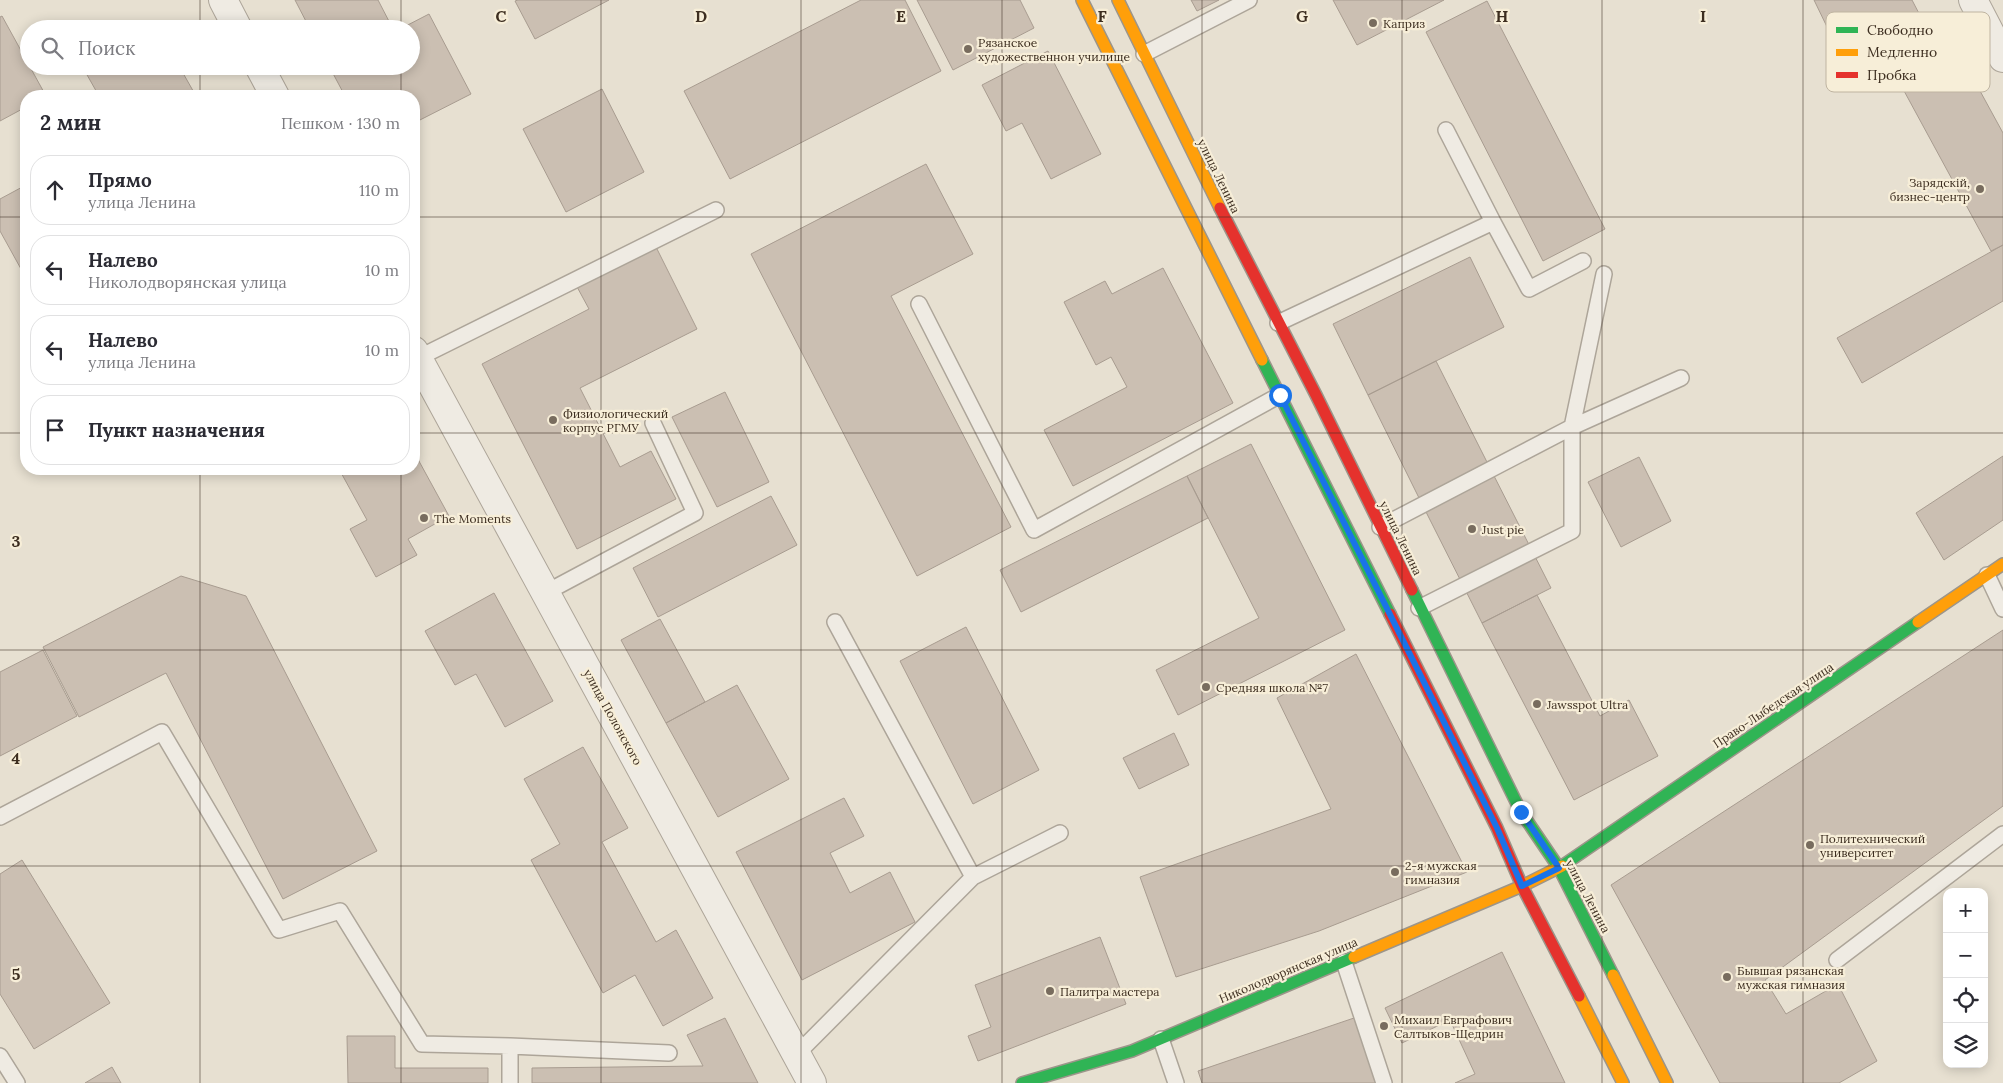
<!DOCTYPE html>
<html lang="ru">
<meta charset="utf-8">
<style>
body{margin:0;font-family:Lora,serif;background:#f7f7f7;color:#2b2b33}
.controls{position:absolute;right:15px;bottom:15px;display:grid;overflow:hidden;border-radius:10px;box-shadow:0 2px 12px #0003}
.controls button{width:45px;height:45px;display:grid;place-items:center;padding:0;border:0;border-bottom:1px solid #e1e1e2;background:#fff;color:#2b2b33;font:25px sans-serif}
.stop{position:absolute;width:15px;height:15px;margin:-11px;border:4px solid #1a73e8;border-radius:50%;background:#fff}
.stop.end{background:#1a73e8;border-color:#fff;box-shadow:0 1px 5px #0008}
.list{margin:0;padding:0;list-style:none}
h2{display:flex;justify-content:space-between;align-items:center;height:65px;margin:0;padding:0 20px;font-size:21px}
h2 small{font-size:16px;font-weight:400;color:#7c7c81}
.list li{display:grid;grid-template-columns:32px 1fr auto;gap:15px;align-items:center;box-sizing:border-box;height:70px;margin:0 10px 10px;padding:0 10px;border:1px solid #e1e1e2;border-radius:20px}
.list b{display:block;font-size:19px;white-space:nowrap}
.list p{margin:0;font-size:16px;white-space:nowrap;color:#7c7c81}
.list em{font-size:16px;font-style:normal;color:#7c7c81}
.icon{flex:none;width:28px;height:28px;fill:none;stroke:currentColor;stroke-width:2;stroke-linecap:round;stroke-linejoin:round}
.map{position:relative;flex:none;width:2003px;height:1083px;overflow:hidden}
.search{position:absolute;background:#fff;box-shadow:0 2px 12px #0003;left:20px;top:20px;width:400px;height:55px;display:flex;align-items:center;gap:12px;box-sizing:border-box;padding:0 18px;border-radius:28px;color:#7c7c81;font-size:19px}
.panel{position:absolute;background:#fff;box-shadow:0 2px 12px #0003;left:20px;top:90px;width:400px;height:385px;border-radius:20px}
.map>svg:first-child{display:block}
</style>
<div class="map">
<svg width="2003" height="1083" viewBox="0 0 2003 1083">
<rect width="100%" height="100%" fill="#e7e0d1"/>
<path fill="#cbbfb2" stroke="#a89c90" d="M295 0H378L393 29H310Z
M518 0H609L535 39 515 1Z
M861 0H905L941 71 730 179 684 91Z
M917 0H1020L1034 28 953 70Z
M1191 0H1219L1197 11Z
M1333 0H1444L1357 45Z
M1814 0H1912L1925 25 1845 64Z
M1487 1 1605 229 1543 261 1426 32Z
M429 14 471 94 414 123V96H345L329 66H411V29H400Z
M2 16 46 96H26V107L0 121V17Z
M155 21 159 29H140Z
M1048 51 1101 154 1051 179 1022 123 1006 131 982 85Z
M1962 58 2003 133V245L1991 251 1903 89Z
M82 66H179L196 96H99Z
M602 89 644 172 566 212 523 129Z
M926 164 973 254 891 296 1011 527 917 576 751 254Z
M26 185V278L0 231V199Z
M655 245 697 329 580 388 620 467 651 451 676 499 577 549 482 364 589 309 576 285Z
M2003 245V301L1862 383 1837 338Z
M1470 257 1504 327 1368 395 1333 324Z
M1163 268 1233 403 1073 486 1044 430 1127 387 1111 357 1096 365 1064 302 1105 281 1112 294Z
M1436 361 1491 470 1422 504 1368 395Z
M725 392 769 482 717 507 672 417Z
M1251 444 1345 630 1178 715 1156 670 1259 618 1187 476Z
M414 452 449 516 408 539 417 555 376 577 350 529 367 520 339 469H414Z
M2003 456V520L1944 560 1916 513Z
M1639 457 1671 521 1621 547 1588 482Z
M1491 470 1551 588 1482 623 1422 504Z
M1187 476 1208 518 1021 612 1000 570Z
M771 496 797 545 658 617 633 568Z
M181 576 246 596 377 851 283 899 166 673 79 717 43 647Z
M494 593 553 701 505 727 476 674 455 685 425 631Z
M1537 595 1600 716 1629 700 1658 756 1574 800 1482 623Z
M660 619 705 702 666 723 621 640Z
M966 627 1039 770 973 804 900 661Z
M2003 630V806L1765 980 1786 1014 1838 984 1877 1061 1839 1083H1720L1611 885Z
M43 650 77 716 0 756V672Z
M1356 654 1467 872 1319 931 1176 977 1140 877 1331 809 1277 698Z
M737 685 789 779 718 817 666 723Z
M1174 733 1189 765 1139 789 1123 758Z
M583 747 628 828 602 842 656 942 676 930 713 998 663 1026 635 975 603 993 531 860 560 844 524 779Z
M844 798 864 836 830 853 850 893 890 872 915 922 802 980 736 852Z
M22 860 110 1003 34 1049 0 994V874Z
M1100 937 1126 1004 978 1061 968 1036 991 1027 975 985Z
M1502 952 1541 1033 1565 1083H1455L1475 1074 1450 1020 1402 1043 1385 1008Z
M725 1018 758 1083H532V1068L703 1066 687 1035Z
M1354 1018 1376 1083H1202L1198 1071Z
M347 1036H395V1068H488V1083H348Z
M112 1067 121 1083H85Z"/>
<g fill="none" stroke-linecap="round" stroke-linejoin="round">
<g stroke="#ada599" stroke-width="18">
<path id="lane" d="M1144 54 1249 0
M1446 130 1493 222
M919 304 1034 530 1280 395
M1278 323 1493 222 1529 289 1583 261
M418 358 716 210
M1380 527 1572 427 1604 274
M1987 575 2003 609
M545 593 695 513 653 423
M1419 608 1572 531V427L1681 378
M835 622 973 877
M0 817 162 732 279 930 340 911 422 1044 510 1046V1083
M1837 960 2003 834
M1344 962 1384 1083
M1161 1039 1176 1083
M510 1046 669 1053
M796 1055 973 877 1060 833
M0 1056 17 1083"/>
</g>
<g stroke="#ada599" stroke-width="30">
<path id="street" d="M223 0 238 29
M1973 0 2003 58
M259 66 275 96
M414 351 812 1083"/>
</g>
<g stroke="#9c958a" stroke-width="14">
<path id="fast" d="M1262 360 1390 614
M1412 590 1521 812 1559 868 1613 975
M1562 866 1918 622
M1022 1083 1132 1051 1354 957"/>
</g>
<g stroke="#9c958a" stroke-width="14">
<path id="slow" d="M1082 0 1262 360
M1118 0 1220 208
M1918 622 2003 564
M1354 957 1522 886 1562 866
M1613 975 1667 1083
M1579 996 1623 1083"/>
</g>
<g stroke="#9c958a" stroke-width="14">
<path id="jam" d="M1220 208 1316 395 1412 590
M1390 614 1497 828 1522 886 1579 996"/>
</g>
<use href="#lane" stroke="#efebe3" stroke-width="15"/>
<use href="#street" stroke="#efebe3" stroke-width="28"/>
<use href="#fast" stroke="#30b455" stroke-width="11"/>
<use href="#slow" stroke="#ff9f0a" stroke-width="11"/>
<use href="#jam" stroke="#e5322d" stroke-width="11"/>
</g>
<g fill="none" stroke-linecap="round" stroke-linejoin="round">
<path stroke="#1a73e8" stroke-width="6" d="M1280 395 1497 828 1522 886 1559 868 1521 812"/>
</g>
<path fill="none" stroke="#3d2e20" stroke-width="1" stroke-opacity="0.55" d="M200 0V29M401 0V29M601 0V1083M801 0V1083M1002 0V1083M1202 0V1083M1402 0V1083M1602 0V1083M1803 0V1083M200 66V96M401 66V96M0 217H26M414 217H2003M0 433H26M414 433H2003M200 469V1083M401 469V1083M0 650H2003M0 866H2003"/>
<g fill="#786c5e" stroke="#f7eed8" stroke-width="2">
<circle cx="1373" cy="23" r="5"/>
<circle cx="968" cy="49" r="5"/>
<circle cx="1980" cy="189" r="5"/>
<circle cx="553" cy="420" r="5"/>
<circle cx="424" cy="518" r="5"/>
<circle cx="1472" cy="529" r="5"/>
<circle cx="1206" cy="687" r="5"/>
<circle cx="1537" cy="704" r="5"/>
<circle cx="1810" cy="845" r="5"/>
<circle cx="1395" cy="872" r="5"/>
<circle cx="1727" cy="977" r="5"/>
<circle cx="1050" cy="991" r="5"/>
<circle cx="1384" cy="1026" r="5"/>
</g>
<g text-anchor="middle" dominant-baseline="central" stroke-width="4.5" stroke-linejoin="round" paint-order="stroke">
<g font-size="12" fill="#3d2e20" stroke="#f7eed8" text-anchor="start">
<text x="1383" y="23">Каприз</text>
<text x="978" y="42">Рязанское<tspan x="978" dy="14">художественнон училище</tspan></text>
<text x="1970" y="182" text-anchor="end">Зарядскiй,<tspan x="1970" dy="14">бизнес-центр</tspan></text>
<text x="563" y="413">Физиологический<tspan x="563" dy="14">корпус РГМУ</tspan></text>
<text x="434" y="518">The Moments</text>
<text x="1482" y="529">Just pie</text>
<text x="1216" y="687">Средняя школа №7</text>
<text x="1547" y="704">Jawsspot Ultra</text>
<text x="1820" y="838">Политехнический<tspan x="1820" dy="14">университет</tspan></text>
<text x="1405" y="865">2-я мужская<tspan x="1405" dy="14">гимназия</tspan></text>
<text x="1737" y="970">Бывшая рязанская<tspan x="1737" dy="14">мужская гимназия</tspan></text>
<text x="1060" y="991">Палитра мастера</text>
<text x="1394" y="1019">Михаил Евграфович<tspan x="1394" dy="14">Салтыков-Щедрин</tspan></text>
</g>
<g font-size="12" fill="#3d2e20" stroke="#f7eed8">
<text transform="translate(1219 176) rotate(64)">улица Ленина</text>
<text transform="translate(1401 538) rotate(64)">улица Ленина</text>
<text transform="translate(1773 705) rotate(-34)">Право-Лыбедская улица</text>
<text transform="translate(613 717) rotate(61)">улица Полонского</text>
<text transform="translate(1588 896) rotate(62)">улица Ленина</text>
<text transform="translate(1288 970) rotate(-23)">Николодворянская улица</text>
</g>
</g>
<rect x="1826" y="12" width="164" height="80" rx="8" fill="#f7eed8" stroke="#bfb4a1" stroke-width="1"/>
<rect x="1836" y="27" width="22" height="6" fill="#30b455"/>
<rect x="1836" y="49" width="22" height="7" fill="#ff9f0a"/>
<rect x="1836" y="72" width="22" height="6" fill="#e5322d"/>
<g font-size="14" fill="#3d2e20">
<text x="1867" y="35">Свободно</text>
<text x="1867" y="57">Медленно</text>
<text x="1867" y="80">Пробка</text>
</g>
<g font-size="16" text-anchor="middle" font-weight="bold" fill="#3d2e20" stroke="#f7eed8" stroke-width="4.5" stroke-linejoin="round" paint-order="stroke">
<text x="501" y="22">C</text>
<text x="701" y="22">D</text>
<text x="901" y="22">E</text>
<text x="1102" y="22">F</text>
<text x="1302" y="22">G</text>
<text x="1502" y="22">H</text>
<text x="1703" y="22">I</text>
<text x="16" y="547">3</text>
<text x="16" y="764">4</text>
<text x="16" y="980">5</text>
</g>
</svg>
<div class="controls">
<button>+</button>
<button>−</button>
<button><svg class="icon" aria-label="locate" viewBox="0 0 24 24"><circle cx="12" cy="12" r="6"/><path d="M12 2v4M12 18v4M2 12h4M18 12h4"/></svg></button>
<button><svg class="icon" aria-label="layers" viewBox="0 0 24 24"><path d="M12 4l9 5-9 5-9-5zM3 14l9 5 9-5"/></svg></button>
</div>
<div class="stop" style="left:1280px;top:395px"></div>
<div class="stop end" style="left:1521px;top:812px"></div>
<div class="search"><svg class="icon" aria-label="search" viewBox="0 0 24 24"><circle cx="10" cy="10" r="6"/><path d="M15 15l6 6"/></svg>Поиск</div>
<section class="panel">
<h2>2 мин<small>Пешком · 130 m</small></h2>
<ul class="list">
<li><svg class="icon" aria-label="ahead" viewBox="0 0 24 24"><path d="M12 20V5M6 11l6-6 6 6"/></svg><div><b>Прямо</b><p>улица Ленина</p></div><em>110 m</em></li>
<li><svg class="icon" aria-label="left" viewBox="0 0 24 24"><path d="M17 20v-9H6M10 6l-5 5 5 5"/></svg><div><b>Налево</b><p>Николодворянская улица</p></div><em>10 m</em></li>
<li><svg class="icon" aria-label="left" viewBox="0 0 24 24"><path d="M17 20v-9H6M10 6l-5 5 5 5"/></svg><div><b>Налево</b><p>улица Ленина</p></div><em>10 m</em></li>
<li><svg class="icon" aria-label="arrive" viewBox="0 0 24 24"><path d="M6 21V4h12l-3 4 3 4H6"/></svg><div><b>Пункт назначения</b></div></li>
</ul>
</section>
</div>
